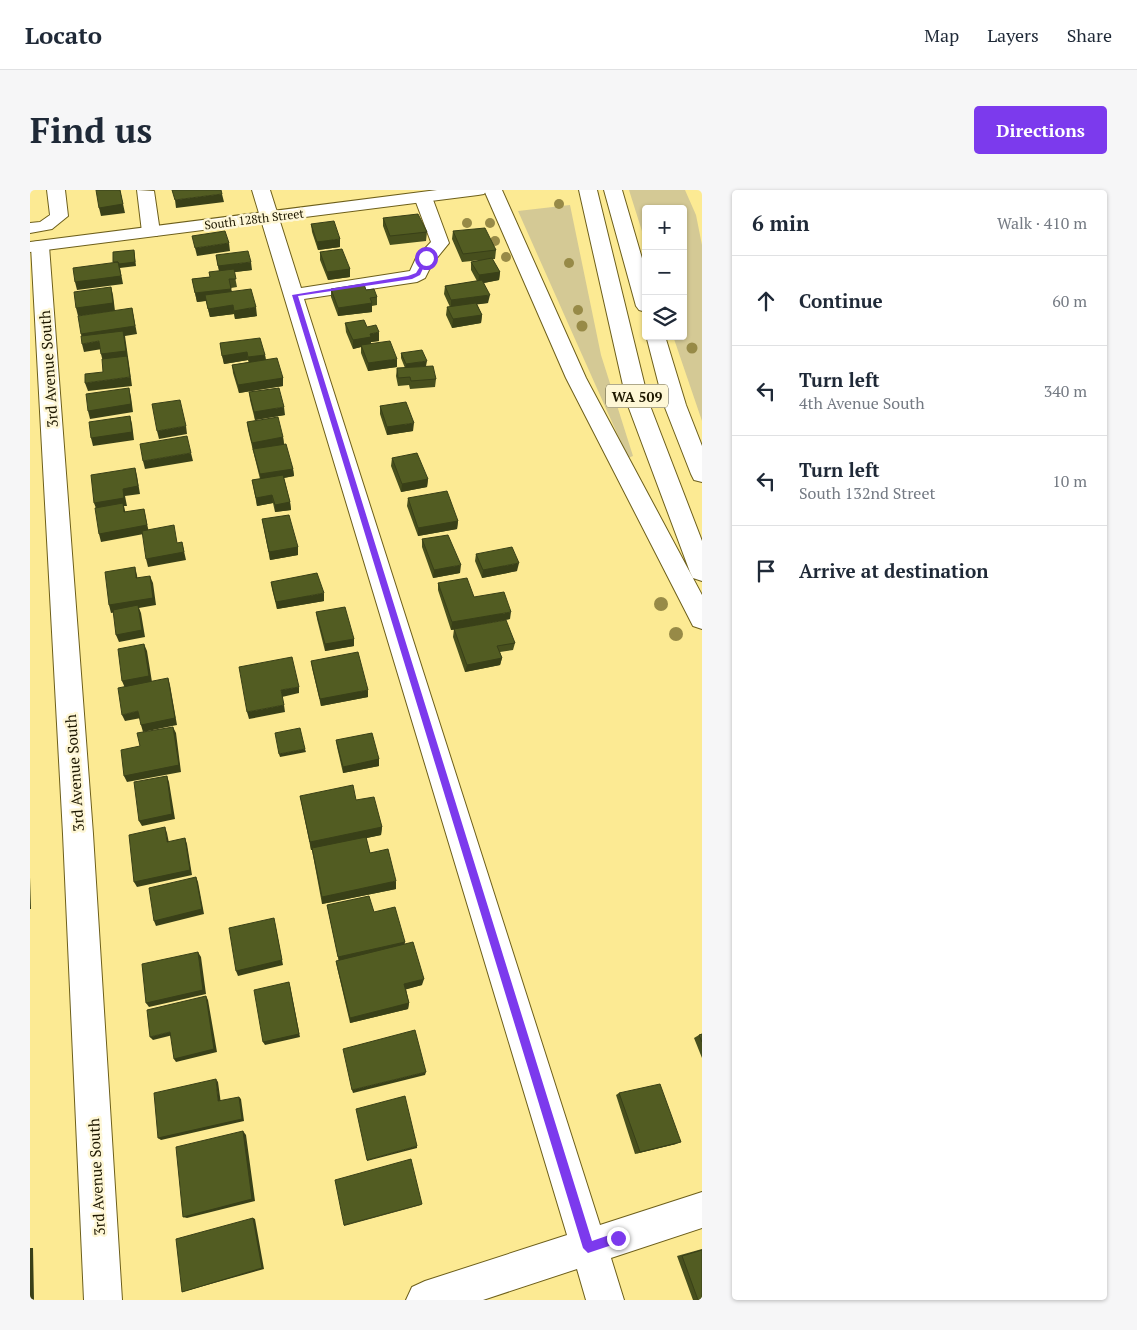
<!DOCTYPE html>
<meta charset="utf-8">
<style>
body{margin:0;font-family:"PT Serif",serif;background:#f6f6f7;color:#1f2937}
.controls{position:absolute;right:15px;top:15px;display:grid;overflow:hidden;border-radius:5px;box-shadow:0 1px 4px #0004}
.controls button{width:45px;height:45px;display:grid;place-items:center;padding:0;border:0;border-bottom:1px solid #e0e1e3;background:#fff;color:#1f2937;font:25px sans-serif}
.stop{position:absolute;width:15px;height:15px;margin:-11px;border:4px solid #7c3aed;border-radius:50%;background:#fff}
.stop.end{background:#7c3aed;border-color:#fff;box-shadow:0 1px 5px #0008}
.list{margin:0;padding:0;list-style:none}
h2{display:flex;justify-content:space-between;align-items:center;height:65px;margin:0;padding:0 20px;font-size:21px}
h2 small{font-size:16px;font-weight:400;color:#747a83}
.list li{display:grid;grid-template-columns:32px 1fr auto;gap:15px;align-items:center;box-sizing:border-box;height:90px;padding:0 20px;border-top:1px solid #e0e1e3}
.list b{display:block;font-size:19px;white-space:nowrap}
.list p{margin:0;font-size:16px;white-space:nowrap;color:#747a83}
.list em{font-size:16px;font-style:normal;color:#747a83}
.icon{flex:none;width:28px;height:28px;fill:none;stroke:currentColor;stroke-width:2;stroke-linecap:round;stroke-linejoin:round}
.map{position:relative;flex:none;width:672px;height:1110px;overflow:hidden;border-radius:5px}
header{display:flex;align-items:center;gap:30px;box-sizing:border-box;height:70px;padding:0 25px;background:#fff;border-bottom:1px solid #e0e1e3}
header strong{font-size:24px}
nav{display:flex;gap:28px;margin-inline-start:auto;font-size:18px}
.intro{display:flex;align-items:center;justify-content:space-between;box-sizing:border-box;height:120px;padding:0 30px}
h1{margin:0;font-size:35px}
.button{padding:12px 22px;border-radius:5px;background:#7c3aed;color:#fff;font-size:18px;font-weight:700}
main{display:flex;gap:30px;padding:0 30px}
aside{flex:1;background:#fff;border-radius:5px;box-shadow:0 1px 4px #0004}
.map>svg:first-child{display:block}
</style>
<header>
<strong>Locato</strong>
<nav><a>Map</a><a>Layers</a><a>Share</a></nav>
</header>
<div class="intro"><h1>Find us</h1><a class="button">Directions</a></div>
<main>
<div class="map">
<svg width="672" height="1110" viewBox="0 0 672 1110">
<rect width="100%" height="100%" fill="#fcea93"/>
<path fill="#d4c995" d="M599 0H655L666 25 672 55V231L643 146H653V19H616V54Z
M540 15 571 165 603 266 598 268 488 21Z"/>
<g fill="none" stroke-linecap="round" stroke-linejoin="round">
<g stroke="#6d5f1b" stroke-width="2">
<path id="minor" d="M17 0H35L38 26 22 39 0 43V33L10 32 20 25Z
M107 0 124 1 130 42 127 46H115L112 42Z
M222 0H240L271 98 380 81 386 68 401 52 384 7 387 3H399L402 7 419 53 402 74 395 88 387 92 274 109 570 1035 672 1002V1038L581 1068 594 1110H556L547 1079 453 1110H376L382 1097 395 1091 537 1045Z
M10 51 16 52 19 56 63 644 92 1110H54L33 644 1 56 4 52Z"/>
</g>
<g stroke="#6d5f1b" stroke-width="2">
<path id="major" d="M407 0H457L454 4 448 5 0 62V52Z"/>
</g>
<g stroke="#6d5f1b" stroke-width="2">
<path id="highway" d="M454 0H472L556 188 672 405V439L663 436 536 188Z
M549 0H567L619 213 672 351V391L663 388 660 382 597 213Z
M574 0H592L616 82V122L609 120 606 116Z
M616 145 635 146 656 215 672 256V292L664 290 661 284 634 215Z"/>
</g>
<use href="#minor" fill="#fff" fill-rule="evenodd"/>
<use href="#major" fill="#fff" fill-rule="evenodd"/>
<use href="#highway" fill="#fff" fill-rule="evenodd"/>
</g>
<g fill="#978a47">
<circle cx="529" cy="14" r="5"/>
<circle cx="437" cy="33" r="5"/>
<circle cx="460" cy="33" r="5"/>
<circle cx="465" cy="51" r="5"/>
<circle cx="476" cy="67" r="5"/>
<circle cx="539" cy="73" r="5"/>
<circle cx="548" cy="120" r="5"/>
<circle cx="552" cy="136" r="5.5"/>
<circle cx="662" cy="158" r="5.5"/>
<circle cx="631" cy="414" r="7"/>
<circle cx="646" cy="444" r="7"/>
</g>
<path fill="#474f1d" d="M353 28 397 42 396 51 360 55 353 36Z
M281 34 310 57 288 60 282 42Z
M423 41 466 60 465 69H462L470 82 469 90 454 93 458 113 447 114 452 125 451 133 422 138 416 125 417 117H420L414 104 415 96 447 91 441 80V72L451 70 432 72 422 49Z
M290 62 320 79V87L298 90 290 70Z
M186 65 222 80 204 82 207 97 201 98 202 102 227 126 205 129 204 124 180 127 176 111 167 112 162 89 180 87 189 81Z
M301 99 336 100 347 107V115L342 116V122L308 126 301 107Z
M315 133 337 137 349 151 341 152V154L367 177 338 181 331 163V157L323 159 316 142Z
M190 153 235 165 236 170 253 188V196L209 203 203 183 202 175 219 172 218 170 194 174Z
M371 163 396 176 386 177 406 189 405 197 380 199 379 195 368 196 366 186 367 178H375L371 168Z
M219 202 255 225 225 230 220 210Z
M350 216 383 241 357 245 350 224Z
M217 232 253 247 254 254 263 279 264 286 254 288 260 312 261 320 245 322 243 313 227 316 222 290 230 289 218 240Z
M362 268 398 289 397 297 371 302 361 276Z
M378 308 428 331 427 339 388 346 377 316Z
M232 329 268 357V365L240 370Z
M392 349 430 383 403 388 392 357Z
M446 364 487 381 452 388 445 371Z
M241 392 294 411 247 419 242 399Z
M408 393 444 407 480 429 421 440 408 400Z
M286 422 324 449V456L295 461 287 429Z
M424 439 485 453 483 460 470 462 472 468 470 475 435 482 423 447Z
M281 471 338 507 291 516 282 478Z
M306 550 349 569V576L313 583 307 557Z
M270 606 326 610 352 637 351 645 336 648 340 663 366 699 292 714 282 660H281Z
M297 715 375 752 374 754 392 795 376 799 379 813 378 819 320 833 307 777 306 771H309Z
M672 844V868L664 848 669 845Z
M589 903 646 954 605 964 586 905Z
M672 1059V1110H663L647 1066Z"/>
<path fill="#394018" d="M90 0 95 23 71 26 69 18Z
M192 4 194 12 146 18 145 10Z
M310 49V57L288 60 287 52Z
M199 53 200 61 167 66 165 58Z
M104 60 106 76 90 78 93 94 47 100 45 92 84 74Z
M221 72 222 80 190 84 188 76Z
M320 79V87L298 90 297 82Z
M470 82 469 90 448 94 449 85Z
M81 97 83 105 85 121 48 126 46 118Z
M201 99 202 107 167 112 165 103Z
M460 105 458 113 421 118V110Z
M342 113V122L308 126V118Z
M203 115 204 124 180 127 178 119Z
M226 117 227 126 205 129 204 121Z
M102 118 107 144 95 146 99 174 102 196 58 201 55 193 100 187 73 172 71 164 94 146 53 152 51 144Z
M452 125 451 133 422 138 423 129Z
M349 142V151L341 152V155H331V157L323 159V150L340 144Z
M69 151 72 159 54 162 52 154Z
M217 162 218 170 194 174 192 166Z
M235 165 236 173 219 175 218 167Z
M367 169V177L338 181V173Z
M397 171 396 176 375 179 376 174Z
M253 188V196L209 203 208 195Z
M99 198 101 207 103 222 60 229 58 221Z
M254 217 255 225 225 230 224 222Z
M100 226 102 234 104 250 63 256 61 248Z
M384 233 383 241 357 245V237Z
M156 236 157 244 129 249 127 241Z
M253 247 254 255 223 261 222 253Z
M161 263 163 271 115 279 113 271Z
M105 278 107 286 110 304 95 306 97 316H94L97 330 94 322 67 321 64 313 93 299Z
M263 279 264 286 231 292 230 284Z
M398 289 397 297 371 302 372 294Z
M242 305 243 313 227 316 226 308Z
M260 312 261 320 245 322V315Z
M114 319 119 343 71 352 69 344Z
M428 331 427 339 388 346V338Z
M152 352 156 370 118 377 116 369Z
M268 357V365L240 370 239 362Z
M489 373 487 381 452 388 453 380Z
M431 375 430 383 403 388 404 380Z
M105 377 107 385 108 396 106 388Z
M120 386 123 393 126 415 109 418 111 423 115 447 89 452 86 445 109 418 81 423 79 415Z
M294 403V411L247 419 246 412Z
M481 422 480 429 421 440 422 432Z
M324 449V456L295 461V454Z
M114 454 117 461 122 492 95 498 92 491Z
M472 468 470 475 435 482 437 475Z
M138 488 140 495 147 535 113 542 111 535Z
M269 497V503L252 507 251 500Z
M338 500V507L291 516 290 509Z
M254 515 255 522 219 529 217 522Z
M108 521 111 528 95 531 92 525Z
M143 537 146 543 151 582 97 592 94 586Z
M275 559 276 562 250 567 249 564Z
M349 569V576L313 583V577Z
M137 586 139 592 145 629 112 636 109 631Z
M135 637 137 643 140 658 137 652Z
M352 637 351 645 281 660 280 652Z
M155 648 157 654 162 685 107 697 104 692Z
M0 687 1 719H0Z
M166 687 168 692 174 724 126 736 124 731Z
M366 691V699L292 714V707Z
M245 733 253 775 208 786 206 781Z
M375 752 374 757 309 772 308 767Z
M168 762 171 767 176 804 119 817 116 813Z
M394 789 392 795 374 800V794Z
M260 796 270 847 235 855 233 852Z
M176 806 178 810 187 862 146 872 144 869Z
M379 813 378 819 320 833V828Z
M140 842 143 845 123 850 120 847Z
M396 882 395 885 323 903 322 900Z
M186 889 188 892 191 914 188 911Z
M209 907 211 909 214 931 131 950 128 948Z
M213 941 216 945 225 1011 157 1028 153 1027Z
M651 952 646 954 605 964 610 962Z
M387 956V958L337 971V970Z
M392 1014 391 1015 314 1036V1035Z
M223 1028 225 1029 234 1079 152 1102Z
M0 1058H3L4 1110H0Z"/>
<path fill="#525c22" stroke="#394018" d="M66 0H90L93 14 69 18Z
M142 0H191L192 4 145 10Z
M388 24 397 42 360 46 353 28Z
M304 31 310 49 287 52 281 34Z
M455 38 466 60 433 64 423 41Z
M195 41 199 53 165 58 162 46Z
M312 59 320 79 297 82 290 62Z
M104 60 105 72 89 74 88 72H83V62Z
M218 61 221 72 188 76 186 65Z
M462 68 470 82 449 85 441 72Z
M88 72 91 86 45 92 43 78Z
M204 79 206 89H199L201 99 165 103 162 89 180 87 179 82Z
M452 90 460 105 421 110 415 96Z
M334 94 336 100 344 99 347 107 340 108 342 113 308 118 301 99Z
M81 97 83 113 46 118 44 102Z
M221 99 226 117 204 121 203 115 178 119 175 105Z
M446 113 452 125 423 129 417 117Z
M102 118 105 136 51 144 48 126Z
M334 130 337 137 346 135 349 142 340 144 341 147 323 150 315 133Z
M93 141 96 161 71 164 69 151 52 154 51 146Z
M230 148 235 165 218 167 217 162 192 166 190 153Z
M360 151 367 169 338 173 331 155Z
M392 160 397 171 376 174 371 163Z
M97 166 100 187 55 193V184L73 182 72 169Z
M247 168 253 188 208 195 202 175Z
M403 176 406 189 381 191 380 187 368 188 367 178Z
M99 198 101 214 58 221 56 204Z
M249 198 254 217 224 222 219 202Z
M150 210 156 236 127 241 122 214Z
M376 212 384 233 357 237 350 216Z
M100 226 102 242 61 248 59 232Z
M248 227 253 247 222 253 217 232Z
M157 246 161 263 113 271 110 254Z
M256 254 263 279 230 284 223 259Z
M387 263 398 289 372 294 362 268Z
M105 278 108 296 93 299 94 308 64 313 61 285Z
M253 285 260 312 245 315 242 305 226 308 222 290Z
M417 301 428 331 388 338 378 308Z
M93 313 94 322 114 319 117 335 69 344 65 318Z
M259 325 268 357 239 362 232 329Z
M144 335 147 353 152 352 154 362 116 369 112 341Z
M418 345 431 375 404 380 392 349Z
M482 357 489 373 453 380 446 364Z
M105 377 106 388 120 386 123 408 79 415 75 382Z
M287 383 294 403 246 412 241 392Z
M437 388 444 407 474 402 481 422 422 432 408 393Z
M108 415 112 440 86 445 83 420Z
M315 417 324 449 295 454 286 422Z
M476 430 485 453 467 456 472 468 437 475 424 439Z
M114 454 119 486 92 491 88 459Z
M328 462 338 500 290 509 281 471Z
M262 467 269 497 251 500 254 515 217 522 209 477Z
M138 488 145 528 111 535 108 521 92 525 88 498Z
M143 537 149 575 94 586 91 560 110 556 107 543Z
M270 538 275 559 249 564 245 543Z
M342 543 349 569 313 577 306 550Z
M137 586 142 624 109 631 104 592Z
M323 595 326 610 344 607 352 637 280 652 270 606Z
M135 637 137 652 155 648 160 680 104 692 99 645Z
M336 647 340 663 358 659 366 691 292 707 282 658Z
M166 687 172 719 124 731 119 698Z
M339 706 344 722 365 717 375 752 308 767 297 715Z
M244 728 252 770 206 781 199 738Z
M383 752 394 789 374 794 379 813 320 828 306 771Z
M168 762 173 800 116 813 112 774Z
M259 792 269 844 233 852 224 800Z
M176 806 184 859 144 869 140 842 120 847 117 820Z
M385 840 396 882 322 900 313 859Z
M672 844V852L669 845Z
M186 889 188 911 209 907 212 929 128 948 124 903Z
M630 894 651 952 610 962 589 903Z
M375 906 387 956 337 970 326 919Z
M213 941 222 1009 153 1027 146 957Z
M381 969 392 1014 314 1035 305 990Z
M223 1028 232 1078 152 1102 146 1049Z
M672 1060V1110H668L652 1066Z"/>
<path fill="#7c3aed" d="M396 67 398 68 390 85 382 89 268 106 562 1051 588 1042 593 1048 591 1052 558 1063 553 1058 262 105 378 86 386 83Z"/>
<g text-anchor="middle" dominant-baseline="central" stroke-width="5" stroke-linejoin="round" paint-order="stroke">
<g font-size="12" fill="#1e1800" stroke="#fef7d6">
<text transform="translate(224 29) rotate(-7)">South 128th Street</text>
</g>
<rect fill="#fef7d6" stroke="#615b40" stroke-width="1" x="576" y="194.5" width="62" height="23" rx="4"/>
<g font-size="14" font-weight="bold" fill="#1e1800">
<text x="607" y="206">WA 509</text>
</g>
<g font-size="15" fill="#1e1800" stroke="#fef7d6">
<text transform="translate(18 179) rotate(-94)">3rd Avenue South</text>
<text transform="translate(44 583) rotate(-94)">3rd Avenue South</text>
<text transform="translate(66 987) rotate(-93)">3rd Avenue South</text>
</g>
</g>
</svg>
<div class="controls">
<button>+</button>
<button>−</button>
<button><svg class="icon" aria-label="layers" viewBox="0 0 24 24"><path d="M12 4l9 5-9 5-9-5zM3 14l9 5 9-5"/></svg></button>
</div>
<div class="stop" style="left:396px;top:68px"></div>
<div class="stop end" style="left:588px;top:1048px"></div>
</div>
<aside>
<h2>6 min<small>Walk · 410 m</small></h2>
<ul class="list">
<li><svg class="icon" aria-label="ahead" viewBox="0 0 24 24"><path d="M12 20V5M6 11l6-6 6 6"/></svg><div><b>Continue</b></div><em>60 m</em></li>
<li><svg class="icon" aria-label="left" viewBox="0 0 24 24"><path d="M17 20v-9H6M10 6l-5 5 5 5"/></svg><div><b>Turn left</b><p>4th Avenue South</p></div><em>340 m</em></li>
<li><svg class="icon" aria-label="left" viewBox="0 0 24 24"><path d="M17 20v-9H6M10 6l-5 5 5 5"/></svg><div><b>Turn left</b><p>South 132nd Street</p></div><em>10 m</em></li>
<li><svg class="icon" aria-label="arrive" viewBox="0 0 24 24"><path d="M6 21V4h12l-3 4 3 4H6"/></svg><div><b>Arrive at destination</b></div></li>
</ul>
</aside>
</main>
